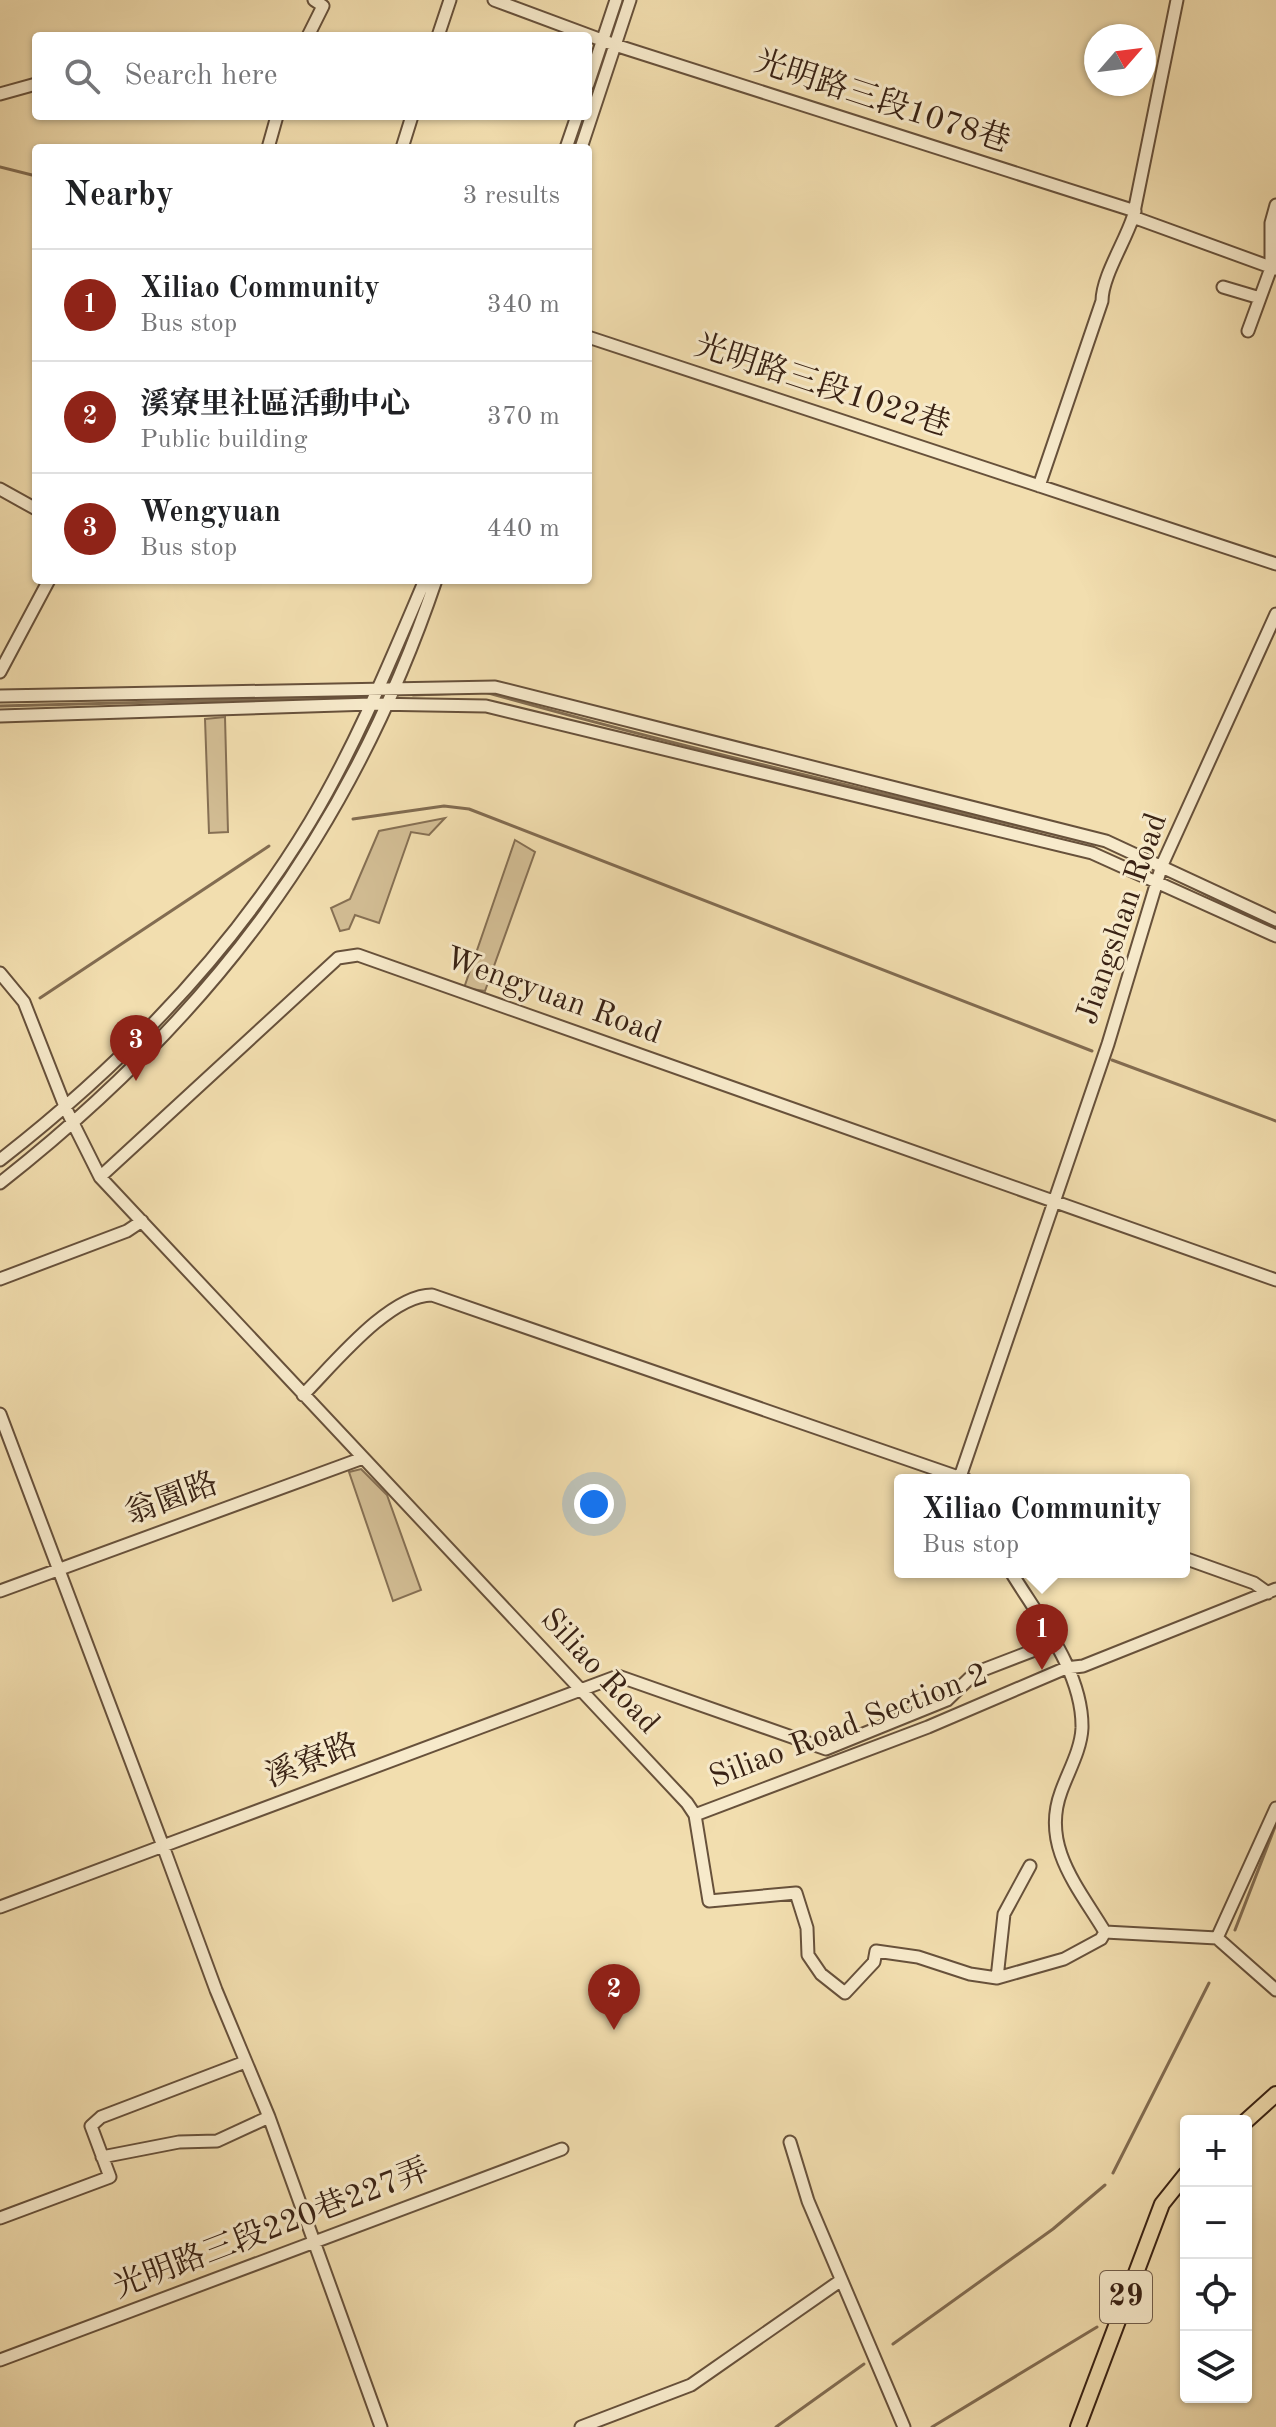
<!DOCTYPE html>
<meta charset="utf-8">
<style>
body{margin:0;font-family:"Old Standard TT","Noto Serif TC",serif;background:#f6f6f6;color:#202124}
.controls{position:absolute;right:24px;bottom:24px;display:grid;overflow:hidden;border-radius:8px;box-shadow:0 2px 6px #0004}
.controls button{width:72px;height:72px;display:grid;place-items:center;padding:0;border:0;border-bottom:2px solid #e0e0e0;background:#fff;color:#202124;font:40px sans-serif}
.compass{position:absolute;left:1084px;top:24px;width:72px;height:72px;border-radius:50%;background:#fff;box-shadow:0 2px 6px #0004;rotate:62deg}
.you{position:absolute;left:594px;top:1504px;width:28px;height:28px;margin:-20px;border:6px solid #fff;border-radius:50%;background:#1a73e8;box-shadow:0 0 0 12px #1a73e833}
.badge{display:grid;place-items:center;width:52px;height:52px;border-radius:50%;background:#8f2418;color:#fff;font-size:26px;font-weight:700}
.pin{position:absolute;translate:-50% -66px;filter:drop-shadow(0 2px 4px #0008)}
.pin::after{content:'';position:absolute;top:42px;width:28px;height:24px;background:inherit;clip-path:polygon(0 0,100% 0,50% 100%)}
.popup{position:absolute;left:894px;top:1474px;width:296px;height:104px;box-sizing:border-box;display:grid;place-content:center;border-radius:8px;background:#fff;filter:drop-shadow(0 2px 6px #0005);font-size:26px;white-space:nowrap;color:#757577}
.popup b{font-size:30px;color:#202124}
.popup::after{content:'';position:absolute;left:50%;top:100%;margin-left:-16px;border:16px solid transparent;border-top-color:#fff}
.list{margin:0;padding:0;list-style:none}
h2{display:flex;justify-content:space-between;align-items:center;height:104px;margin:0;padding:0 32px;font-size:34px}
h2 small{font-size:26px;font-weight:400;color:#757577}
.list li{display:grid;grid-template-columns:52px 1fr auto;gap:24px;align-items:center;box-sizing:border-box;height:112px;padding:0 32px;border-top:2px solid #e0e0e0}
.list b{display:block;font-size:30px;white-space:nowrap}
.list p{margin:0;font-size:26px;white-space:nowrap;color:#757577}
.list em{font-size:26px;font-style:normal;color:#757577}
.icon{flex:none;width:44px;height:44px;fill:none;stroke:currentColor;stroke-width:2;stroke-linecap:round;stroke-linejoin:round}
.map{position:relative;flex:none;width:1276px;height:2427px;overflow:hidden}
.search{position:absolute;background:#fff;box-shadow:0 2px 6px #0004;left:32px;top:32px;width:560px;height:88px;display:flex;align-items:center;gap:20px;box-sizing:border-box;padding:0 28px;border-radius:8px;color:#757577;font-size:30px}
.panel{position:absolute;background:#fff;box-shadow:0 2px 6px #0004;left:32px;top:144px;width:560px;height:440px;border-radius:8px}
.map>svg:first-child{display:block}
</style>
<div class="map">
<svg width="1276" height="2427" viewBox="0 0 1276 2427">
<rect width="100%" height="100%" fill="#f2deaf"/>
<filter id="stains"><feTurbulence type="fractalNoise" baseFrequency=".0025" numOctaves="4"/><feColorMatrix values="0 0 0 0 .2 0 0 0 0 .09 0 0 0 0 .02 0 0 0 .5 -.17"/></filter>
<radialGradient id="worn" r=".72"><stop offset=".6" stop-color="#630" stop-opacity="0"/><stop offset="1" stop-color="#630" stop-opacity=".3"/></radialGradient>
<path fill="#d3be95" stroke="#867054" stroke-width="2" d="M225 717 228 832 209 833 205 719Z
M445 818 429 835 411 832 379 923 355 915 349 929 340 931 331 908 350 899 379 831Z
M515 840 535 852 485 991 464 988Z
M361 1469 387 1495 421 1590 393 1601 349 1472Z"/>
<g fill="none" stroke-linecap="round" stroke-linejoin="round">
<path stroke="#826c51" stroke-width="3" d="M0 167 36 176
M485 692C683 748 883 794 1083 841
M413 695 465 693
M0 706 359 697
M353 819 444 806 469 809 1092 1051
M1102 845 1117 852
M1174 878 1263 924
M40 998 269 846
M1112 1060 1276 1121
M1235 1930 1276 1824
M1113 2173 1209 1983
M893 2344 1053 2229 1105 2185
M776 2427 864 2364
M932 2427 1097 2327"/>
<g stroke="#67513b" stroke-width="15">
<path id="minor" d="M494 0 615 45 1135 211
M308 36 323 6 314 0
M438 36 450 0
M588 84 616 0
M0 94 36 84
M268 148 277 116
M402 148 412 116
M566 148 577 116
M581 148 630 0
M1133 217 1276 269
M1223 287 1260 298
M1248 331 1271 268V223L1276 205
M588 337 1276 564
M1039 486 1102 301C1102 277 1125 242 1133 217L1177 0
M0 489 36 509
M0 672 49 580
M0 696 495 687 1106 841 1276 920
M0 716 371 704 486 706 1092 853 1276 936
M0 973 24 1002 66 1109 100 1177 687 1803 695 1815 709 1901 796 1893 807 1928 808 1955 821 1974 845 1993 874 1962 876 1951 918 1957 970 1974 997 1978 1064 1959 1101 1939 1105 1932 1217 1938 1276 1990
M0 1160C122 1065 230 955 310 822 356 745 390 662 425 580
M100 1177 338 958 358 955 1276 1280
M0 1183C209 1019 350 834 436 580
M0 1279 127 1231 142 1221
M303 1395C333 1365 389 1295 432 1295L967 1480
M0 1414 163 1846 0 1907
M959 1480 1108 1044 1162 865 1276 614
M1184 1558 1254 1583 1268 1593
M1011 1572C1039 1618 1083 1672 1082 1728 1081 1750 1068 1772 1061 1792 1041 1846 1078 1887 1105 1932
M0 1591 363 1458
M695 1815 928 1727 1066 1668 1083 1666 1276 1589
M1217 1938 1276 1808
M997 1978 1004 1914 1030 1866
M790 2142 808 2201 904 2427
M102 2157 179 2142 217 2141 269 2117
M0 2218 110 2177 91 2126 101 2117 245 2062
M0 2360 562 2149
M381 2427 269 2117 216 1990 163 1846 618 1676 826 1749 947 1700 975 1673 1053 1643
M581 2427 691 2385 840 2281"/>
</g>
<g stroke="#392214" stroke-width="18">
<path id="major" d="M1246 2121 1276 2094
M1078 2427 1162 2204 1186 2174"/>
</g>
<use href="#minor" stroke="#f7eacb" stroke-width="11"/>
<use href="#major" stroke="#f2deaf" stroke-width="14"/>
</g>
<g text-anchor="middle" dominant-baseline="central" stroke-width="6" stroke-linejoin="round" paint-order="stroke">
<rect fill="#f7eacb" stroke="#725e4b" stroke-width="2" x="1100" y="2271" width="52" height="52" rx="6"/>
<g font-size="30" font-weight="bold" fill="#392214">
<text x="1126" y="2297">29</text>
</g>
<g font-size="32" fill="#392214" stroke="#f7eacb">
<text transform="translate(882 103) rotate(18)">光明路三段1078巷</text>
<text transform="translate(822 387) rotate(18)">光明路三段1022巷</text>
<text transform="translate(1123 919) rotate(-71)">Jiangshan Road</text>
<text transform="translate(553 997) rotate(20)">Wengyuan Road</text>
<text transform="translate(172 1500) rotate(-20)">翁園路</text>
<text transform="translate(599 1672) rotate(47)">Siliao Road</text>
<text transform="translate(849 1727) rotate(-21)">Siliao Road Section 2</text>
<text transform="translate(312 1762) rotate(-21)">溪寮路</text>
<text transform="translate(272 2230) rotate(-21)">光明路三段220巷227弄</text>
</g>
</g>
<rect width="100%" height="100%" filter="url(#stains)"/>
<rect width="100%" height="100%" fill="url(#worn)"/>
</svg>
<div class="controls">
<button>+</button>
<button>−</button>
<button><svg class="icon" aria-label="locate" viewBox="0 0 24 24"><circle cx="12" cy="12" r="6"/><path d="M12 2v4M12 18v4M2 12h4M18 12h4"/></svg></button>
<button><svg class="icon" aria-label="layers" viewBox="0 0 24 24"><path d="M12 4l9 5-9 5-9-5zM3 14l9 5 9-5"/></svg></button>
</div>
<svg class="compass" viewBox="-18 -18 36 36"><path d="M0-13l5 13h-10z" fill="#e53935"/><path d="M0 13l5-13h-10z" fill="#757577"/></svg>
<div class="you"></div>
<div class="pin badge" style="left:1042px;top:1670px">1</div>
<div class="popup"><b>Xiliao Community</b>Bus stop</div>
<div class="pin badge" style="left:614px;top:2030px">2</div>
<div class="pin badge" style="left:136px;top:1081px">3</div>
<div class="search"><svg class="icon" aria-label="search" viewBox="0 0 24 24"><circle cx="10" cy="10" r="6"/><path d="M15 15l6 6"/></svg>Search here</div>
<section class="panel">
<h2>Nearby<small>3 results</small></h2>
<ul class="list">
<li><span class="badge">1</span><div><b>Xiliao Community</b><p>Bus stop</p></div><em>340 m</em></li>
<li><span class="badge">2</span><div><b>溪寮里社區活動中心</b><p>Public building</p></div><em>370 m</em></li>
<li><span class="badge">3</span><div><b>Wengyuan</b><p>Bus stop</p></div><em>440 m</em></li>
</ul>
</section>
</div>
